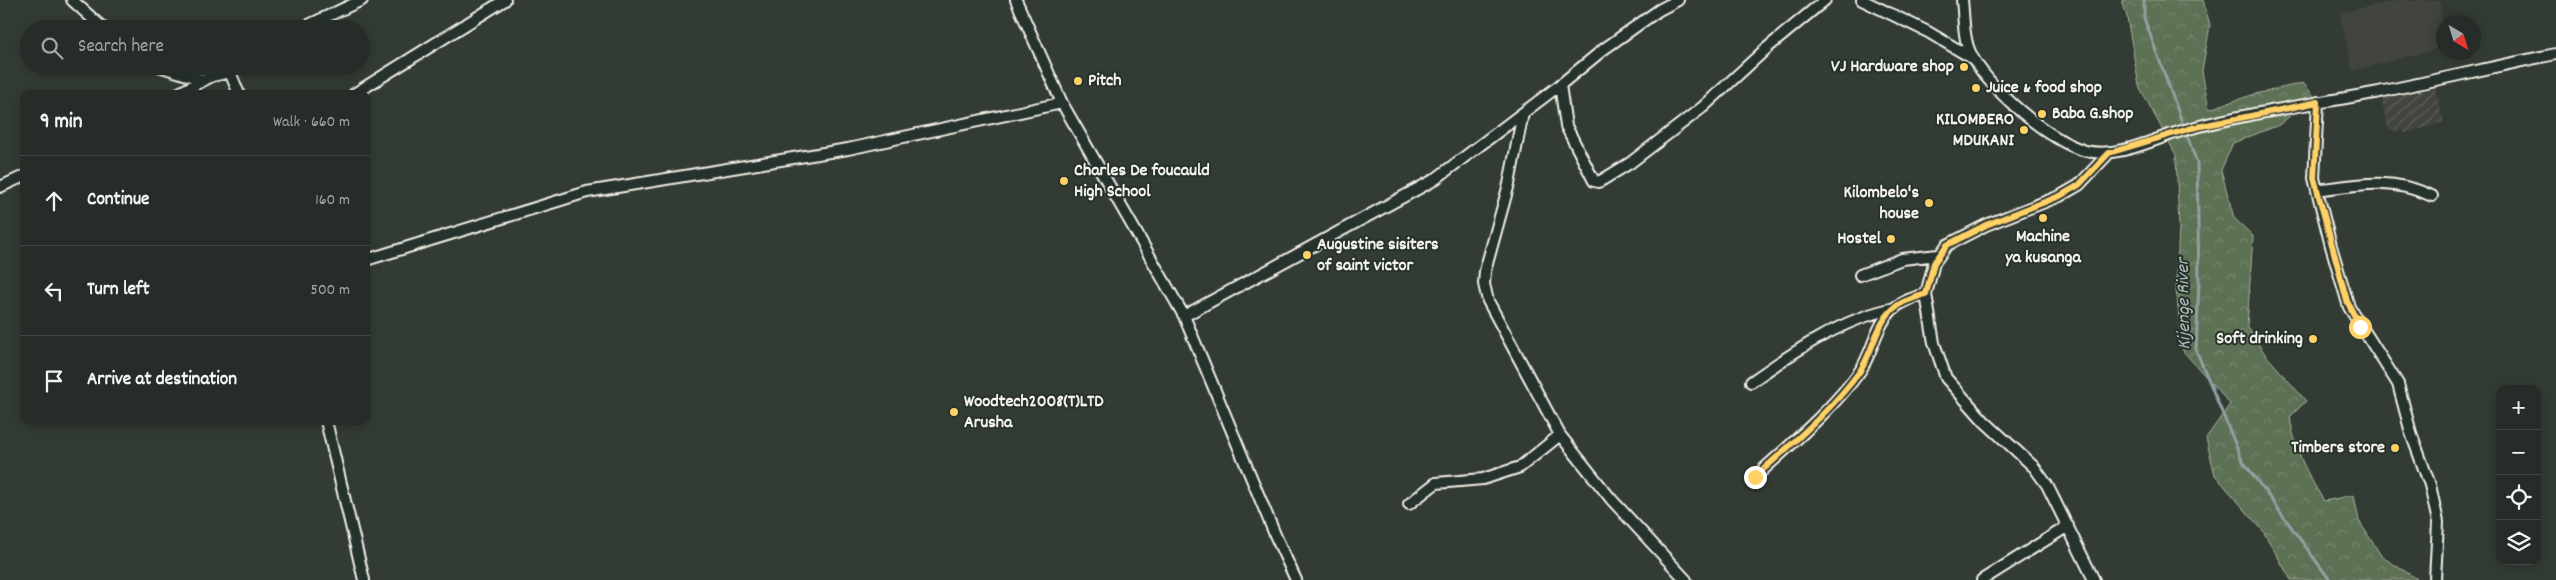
<!DOCTYPE html>
<meta charset="utf-8">
<style>
body{margin:0;font-family:Dekko,sans-serif;background:#2e3430;color:#f1f3f6}
.controls{position:absolute;right:15px;bottom:15px;display:grid;overflow:hidden;border-radius:10px;box-shadow:0 2px 12px #0003}
.controls button{width:45px;height:45px;display:grid;place-items:center;padding:0;border:0;border-bottom:1px solid #424845;background:#262c28;color:#f1f3f6;font:25px sans-serif}
.compass{position:absolute;left:2436px;top:15px;width:45px;height:45px;border-radius:50%;background:#262c28;box-shadow:0 2px 12px #0003;rotate:142deg}
.stop{position:absolute;width:15px;height:15px;margin:-11px;border:4px solid #ffd166;border-radius:50%;background:#fff}
.stop.end{background:#ffd166;border-color:#fff;box-shadow:0 1px 5px #0008}
.list{margin:0;padding:0;list-style:none}
h2{display:flex;justify-content:space-between;align-items:center;height:65px;margin:0;padding:0 20px;font-size:21px}
h2 small{font-size:16px;font-weight:400;color:#a4a7a8}
.list li{display:grid;grid-template-columns:32px 1fr auto;gap:15px;align-items:center;box-sizing:border-box;height:90px;padding:0 20px;border-top:1px solid #424845}
.list b{display:block;font-size:19px;white-space:nowrap}
.list em{font-size:16px;font-style:normal;color:#a4a7a8}
.icon{flex:none;width:28px;height:28px;fill:none;stroke:currentColor;stroke-width:2;stroke-linecap:round;stroke-linejoin:round}
.map{position:relative;flex:none;width:2556px;height:580px;overflow:hidden}
.search{position:absolute;background:#262c28;box-shadow:0 2px 12px #0003;left:20px;top:20px;width:350px;height:55px;display:flex;align-items:center;gap:12px;box-sizing:border-box;padding:0 18px;border-radius:28px;color:#a4a7a8;font-size:19px}
.panel{position:absolute;background:#262c28;box-shadow:0 2px 12px #0003;left:20px;top:90px;width:350px;height:335px;border-radius:10px}
.map>svg:first-child{display:block}
</style>
<div class="map">
<svg width="2556" height="580" viewBox="0 0 2556 580">
<defs>
<pattern id="industrial-furrows" width="10" height="10" patternUnits="userSpaceOnUse" patternTransform="scale(1.25)"><rect width="10" height="10" fill="#43453e"/><path d="M-1 1l2-2M0 10L10 0M9 11l2-2" fill="none" stroke="#5f605a"/></pattern>
<pattern id="forest-crowns" width="20" height="18" patternUnits="userSpaceOnUse" patternTransform="scale(1.25)"><rect width="20" height="18" fill="#5d7155"/><path d="M2 6a3 3 0 1 1 6 0M12 15a3 3 0 1 1 6 0" fill="none" stroke="#75866d"/></pattern>
</defs>
<rect width="100%" height="100%" fill="#333b35"/>
<filter id="ink" filterUnits="userSpaceOnUse"><feTurbulence type="fractalNoise" baseFrequency=".02" numOctaves="2"/><feDisplacementMap in="SourceGraphic" scale="10" xChannelSelector="R" yChannelSelector="G"/><feConvolveMatrix kernelMatrix="1 2 1 2 8 2 1 2 1" color-interpolation-filters="sRGB"/></filter>
<g filter="url(#ink)">
<path fill="#43453e" d="M2399 0H2439L2443 26V47L2352 71 2340 13Z"/>
<path fill="url(#industrial-furrows)" d="M2435 88 2444 122 2406 133 2388 129 2381 98Z"/>
<path fill="url(#forest-crowns)" stroke="#a8b19e" d="M2122 0H2203L2210 25 2202 71 2209 109 2255 94 2303 83 2314 96 2279 125 2233 143 2221 170 2234 218 2253 236 2247 326 2265 354 2306 401 2290 417C2296 453 2305 470 2324 501L2354 495 2359 521 2382 557 2419 580H2291L2263 531 2215 475 2206 438 2230 404 2183 351 2176 290 2179 227 2176 155 2139 86 2127 17Z"/>
<g fill="none" stroke-linecap="round" stroke-linejoin="round">
<path stroke="#90a1a2" stroke-width="3" d="M2144 0V18L2197 163 2199 282 2196 350 2242 460 2330 580"/>
<g stroke="#f4f1e8" stroke-width="14">
<path id="street" d="M72 0 104 29
M1016 0 1062 103 1184 316 1276 537 1296 580
M1862 0 1928 32 1972 58
M1962 0C1964 16 1963 38 1970 52 1984 85 2051 143 2086 151 2122 159 2158 136 2192 128 2252 112 2314 104 2374 93 2435 81 2495 66 2556 54
M300 29 362 0
M159 66 203 80
M236 66 230 72 239 94
M1560 85 1566 126 1594 181 1599 182 1630 163 1703 107 1767 48 1825 0
M177 94 212 76 230 72
M354 94 505 0
M2318 102 2314 178 2331 246 2349 307 2398 384 2411 433 2430 485 2438 522 2435 580
M1523 113 1509 184 1485 271 1484 284 1488 301 1560 435 1611 499 1686 580
M0 187 24 176
M2317 190C2359 184 2392 177 2432 196
M366 260 587 192 848 149 1062 103
M1860 275 1902 259 1938 255
M1184 316 1434 180 1560 85 1604 49 1659 10 1678 0
M1751 382C1795 351 1841 319 1895 308
M326 421 364 580
M1755 477C1790 445 1833 409 1860 371 1873 352 1875 327 1892 310 1901 301 1914 298 1926 294
M1409 504 1436 483 1483 479 1520 467 1560 435
M1982 580 2068 526
M2094 580 2047 485 2034 467 1984 421 1946 378 1934 343 1926 294 1934 263 1947 245 1986 225 2060 196 2079 185 2109 153"/>
</g>
<use href="#street" stroke="#26332d" stroke-width="10"/>
</g>
</g>
<g fill="none" stroke-linecap="round" stroke-linejoin="round" filter="url(#ink)">
<path stroke="#ffd166" stroke-width="6" d="M1755 477C1790 445 1833 409 1860 371 1873 352 1875 327 1892 310 1901 301 1914 298 1926 294L1934 263 1947 245 1986 225 2060 196 2079 185 2109 153 2192 128 2318 102 2314 178 2347 301 2360 327"/>
</g>
<g fill="#ffd166" stroke="#26332d" stroke-width="2">
<circle cx="1964" cy="67" r="5"/>
<circle cx="1078" cy="81" r="5"/>
<circle cx="1976" cy="88" r="5"/>
<circle cx="2042" cy="114" r="5"/>
<circle cx="2024" cy="130" r="5"/>
<circle cx="1064" cy="181" r="5"/>
<circle cx="1929" cy="203" r="5"/>
<circle cx="2043" cy="218" r="5"/>
<circle cx="1891" cy="239" r="5"/>
<circle cx="1307" cy="255" r="5"/>
<circle cx="2313" cy="339" r="5"/>
<circle cx="954" cy="412" r="5"/>
<circle cx="2395" cy="448" r="5"/>
</g>
<g text-anchor="middle" dominant-baseline="central" stroke-width="4" stroke-linejoin="round" paint-order="stroke">
<g font-size="18" font-weight="bold" fill="#f4f1e8" stroke="#26332d" text-anchor="end">
<text x="1954" y="67">VJ Hardware shop</text>
<text x="1088" y="81" text-anchor="start">Pitch</text>
<text x="1986" y="88" text-anchor="start">Juice &amp; food shop</text>
<text x="2052" y="114" text-anchor="start">Baba G.shop</text>
<text x="2014" y="120">KILOMBERO<tspan x="2014" dy="21">MDUKANI</tspan></text>
<text x="1074" y="171" text-anchor="start">Charles De foucauld<tspan x="1074" dy="21">High School</tspan></text>
<text x="1919" y="193">Kilombelo's<tspan x="1919" dy="21">house</tspan></text>
<text x="2043" y="237" text-anchor="middle">Machine<tspan x="2043" dy="21">ya kusanga</tspan></text>
<text x="1881" y="239">Hostel</text>
<text x="1317" y="245" text-anchor="start">Augustine sisiters<tspan x="1317" dy="21">of saint victor</tspan></text>
<text x="2303" y="339">Soft drinking</text>
<text x="964" y="402" text-anchor="start">Woodtech2008(T)LTD<tspan x="964" dy="21">Arusha</tspan></text>
<text x="2385" y="448">Timbers store</text>
</g>
<g font-size="19" font-style="italic" fill="#b1bbb9" stroke="#26332d">
<text transform="translate(2185 304) rotate(-91)">Kijenge River</text>
</g>
</g>
</svg>
<div class="controls">
<button>+</button>
<button>−</button>
<button><svg class="icon" aria-label="locate" viewBox="0 0 24 24"><circle cx="12" cy="12" r="6"/><path d="M12 2v4M12 18v4M2 12h4M18 12h4"/></svg></button>
<button><svg class="icon" aria-label="layers" viewBox="0 0 24 24"><path d="M12 4l9 5-9 5-9-5zM3 14l9 5 9-5"/></svg></button>
</div>
<svg class="compass" viewBox="-18 -18 36 36"><path d="M0-13l5 13h-10z" fill="#e53935"/><path d="M0 13l5-13h-10z" fill="#a4a7a8"/></svg>
<div class="stop" style="left:2360px;top:327px"></div>
<div class="stop end" style="left:1755px;top:477px"></div>
<div class="search"><svg class="icon" aria-label="search" viewBox="0 0 24 24"><circle cx="10" cy="10" r="6"/><path d="M15 15l6 6"/></svg>Search here</div>
<section class="panel">
<h2>9 min<small>Walk · 660 m</small></h2>
<ul class="list">
<li><svg class="icon" aria-label="ahead" viewBox="0 0 24 24"><path d="M12 20V5M6 11l6-6 6 6"/></svg><div><b>Continue</b></div><em>160 m</em></li>
<li><svg class="icon" aria-label="left" viewBox="0 0 24 24"><path d="M17 20v-9H6M10 6l-5 5 5 5"/></svg><div><b>Turn left</b></div><em>500 m</em></li>
<li><svg class="icon" aria-label="arrive" viewBox="0 0 24 24"><path d="M6 21V4h12l-3 4 3 4H6"/></svg><div><b>Arrive at destination</b></div></li>
</ul>
</section>
</div>
